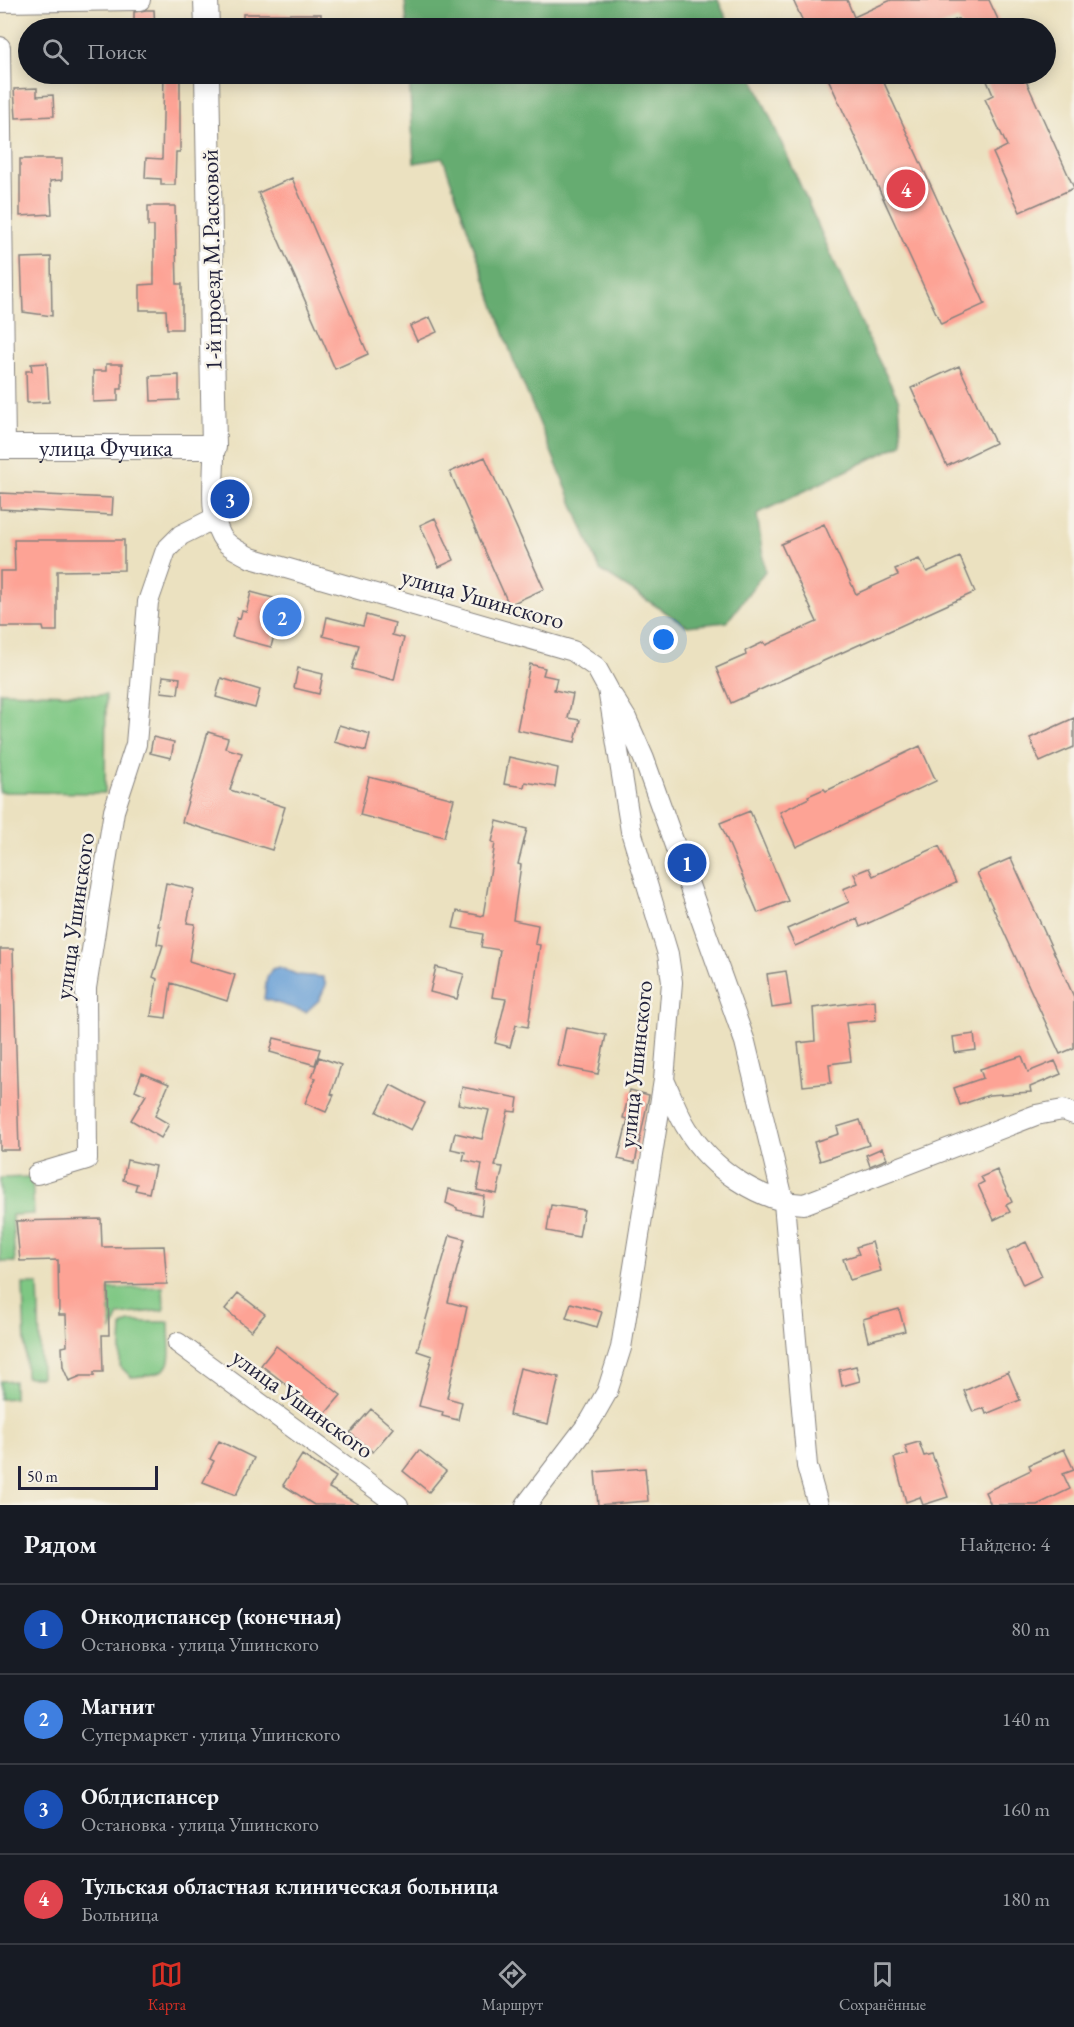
<!DOCTYPE html>
<html lang="ru">
<meta charset="utf-8">
<style>
body{margin:0;font-family:"EB Garamond",serif;background:#20242c;color:#f1f3f6}
.scale{position:absolute;left:18px;bottom:15px;width:140px;box-sizing:border-box;padding-left:6px;border:3px solid #22223b;border-top:0;font-size:16px;line-height:21px;white-space:nowrap;color:#22223b;-webkit-text-stroke:4px #f7f3e8;paint-order:stroke}
.you{position:absolute;left:664px;top:640px;width:21px;height:21px;margin:-15px;border:4px solid #fff;border-radius:50%;background:#1a73e8;box-shadow:0 0 0 9px #1a73e833}
.badge{display:grid;place-items:center;width:39px;height:39px;border-radius:50%;background:#d93025;color:#fff;font-size:20px;font-weight:700}
.pin{position:absolute;translate:-50% -50%;border:3px solid #fff;box-shadow:0 2px 6px #0006}
.list{margin:0;padding:0;list-style:none}
h2{display:flex;justify-content:space-between;align-items:center;height:78px;margin:0;padding:0 24px;font-size:26px}
h2 small{font-size:20px;font-weight:400;color:#9ea1a6}
.list li{display:grid;grid-template-columns:39px 1fr auto;gap:18px;align-items:center;box-sizing:border-box;height:90px;padding:0 24px;border-top:2px solid #363941}
.list b{display:block;font-size:22px;white-space:nowrap}
.list p{margin:0;font-size:20px;white-space:nowrap;color:#9ea1a6}
.list em{font-size:20px;font-style:normal;color:#9ea1a6}
.icon{flex:none;width:33px;height:33px;fill:none;stroke:currentColor;stroke-width:2;stroke-linecap:round;stroke-linejoin:round}
.map{position:relative;flex:none;width:1074px;height:1505px;overflow:hidden}
.search{position:absolute;background:#171b24;box-shadow:0 3px 15px #0003;left:18px;right:18px;top:18px;height:66px;display:flex;align-items:center;gap:15px;box-sizing:border-box;padding:0 21px;border-radius:33px;color:#9ea1a6;font-size:22px}
.sheet{height:438px;background:#171b24}
nav{display:flex;justify-content:space-around;align-items:center;box-sizing:border-box;height:84px;border-top:2px solid #363941;background:#171b24;font-size:16px;color:#9ea1a6}
nav a{display:grid;justify-items:center;gap:3px}
nav .on{color:#d93025}
.map>svg:first-child{display:block}
</style>
<div class="map">
<svg width="1074" height="1505" viewBox="0 0 1074 1505">
<rect width="100%" height="100%" fill="#f7f3e8"/>
<filter id="ink" filterUnits="userSpaceOnUse"><feTurbulence type="fractalNoise" baseFrequency=".0167" numOctaves="2"/><feDisplacementMap in="SourceGraphic" scale="12" xChannelSelector="R" yChannelSelector="G"/><feConvolveMatrix kernelMatrix="1 2 1 2 8 2 1 2 1" color-interpolation-filters="sRGB"/></filter>
<filter id="wash" filterUnits="userSpaceOnUse"><feTurbulence type="fractalNoise" baseFrequency=".008" numOctaves="4" result="noise"/><feDisplacementMap in="SourceGraphic" scale="24" xChannelSelector="R" yChannelSelector="G"/><feGaussianBlur stdDeviation="1.35" result="paint"/><feColorMatrix in="noise" values="0 0 0 0 0 0 0 0 0 0 0 0 0 0 0 0 0 1.4 0 .05"/><feComposite in="paint" operator="in"/></filter>
<g filter="url(#wash)">
<rect width="100%" height="100%" fill="#ebe1c0"/>
<path fill="#7ec783" stroke="#50745f" stroke-width="1.5" d="M0 692 106 695 105 793 0 792Z
M32 1177 34 1214 12 1215 15 1262H0V1178Z
M23 1284H38L41 1377H26Z
M163 1287 164 1310 119 1315 112 1330 108 1289Z
M129 1322H169C169 1363 179 1374 131 1377L120 1366 122 1326Z
M0 1381H14V1398L0 1399Z"/>
<path fill="#66ac71" stroke="#446756" stroke-width="1.5" d="M405 0H718L731 28H407Z
M409 74H751L872 347 899 401 902 444 757 514 765 571 727 622 687 626 600 570 513 359 443 158 414 163Z"/>
<path fill="#669ed5" stroke="#446088" stroke-width="1.5" d="M279 967 298 975 323 977 326 985 319 1000 306 1012 264 999 267 977 272 969Z"/>
<g id="blocks">
<path fill="#fda395" d="M793 0H847L854 17 891 0H989L1002 28H963L958 19 937 28H806Z
M146 10H154L155 28H134V12Z
M243 14H321V28H243Z
M164 74H180V152H176L175 185H161V179L145 178 146 158 162 159Z
M826 74H880L985 304 941 324Z
M984 74H1023L1074 188 1020 212 993 153 1007 146 985 99 993 95Z
M37 88V96L53 95 54 116 16 118 14 89Z
M20 159H62V180L50 181 52 214 20 216Z
M292 178 368 354 335 369 258 193Z
M148 206H175L177 284H182V329H167L166 310H140V285L154 284V226H148Z
M51 257 52 316 23 312 21 258Z
M430 317 437 332 417 341 410 326Z
M47 363 49 402 27 403 26 371H32L31 364Z
M106 364H122V389H118V401L93 402V371H106Z
M959 366 995 443 947 466 911 388Z
M179 375V400L151 401 150 376Z
M485 457 544 589 509 605 450 472Z
M0 493 113 498 112 515 0 509Z
M435 518 454 560 439 567 420 525Z
M824 524 856 594 898 575 895 569 919 559 927 572 960 557 975 592 731 703 716 668 746 655 745 651 764 642 766 645 817 622 781 544Z
M14 540H124V570L57 571V631H44L43 627H0V571H15Z
M251 592 277 599 270 627 276 628 271 647 232 637 237 618 240 619 242 611 246 612Z
M366 615 395 623 392 635 404 638 394 680 352 669 359 645 323 636 327 617 363 626Z
M530 664 545 668 543 675 557 678 554 690 573 694 568 718 580 720 575 742 517 730Z
M298 668 323 674 319 694 294 688Z
M163 676 180 678 178 694 161 692Z
M221 678 260 690 255 708 216 697Z
M1074 718V747L1040 762 1030 738Z
M339 725 370 734 366 751 334 742Z
M208 732 228 738 225 748 242 753 230 790 285 807 272 850 182 822Z
M153 737 174 742 171 758 150 753Z
M920 746 936 781 796 847 780 812 809 798 808 796 824 789 826 791Z
M509 757 558 768 555 787 525 782 524 787 504 784Z
M369 777 454 799 444 837 360 815Z
M750 811 788 901 758 913 720 823Z
M497 821 527 829 518 864 521 865 513 920 538 925 535 944 540 945 528 1027 516 1025 510 1047 495 1043 506 999 492 997 500 950 481 947 483 934 453 928 457 911 483 916 495 843 492 842Z
M939 846 956 883 860 927 857 919 795 946 787 929 849 902 843 889 858 883 854 874 869 868 873 876Z
M1011 858 1074 997V1048L1060 1054 977 873Z
M166 883 194 889 187 923 195 924 189 961 235 975 227 1001 171 983 166 1018 151 1016 157 979 153 977 163 945 157 944 160 926H158Z
M0 949H13L19 1150H0Z
M436 967 464 974 457 999 430 992Z
M786 971 791 1005 772 1008 767 974Z
M875 1000 876 1020 846 1023 851 1061 829 1064 831 1083 803 1086 798 1043 815 1041 813 1008Z
M566 1027 606 1035 598 1074 558 1066Z
M974 1034 976 1050 955 1053 953 1037Z
M274 1038 320 1049 315 1065 270 1052Z
M1022 1056 1028 1072 1055 1061 1061 1074 1030 1087 1031 1092 989 1095 960 1105 954 1088 983 1078 980 1069Z
M319 1057 341 1065 331 1094 334 1095 326 1112 305 1103 316 1078 312 1077Z
M142 1073 169 1084 155 1116 169 1124 161 1138 131 1120 146 1095 135 1090Z
M391 1085 425 1103 411 1130 377 1112Z
M462 1087 518 1098 516 1112 508 1111 495 1166 503 1167 497 1194 477 1190 482 1164 463 1160 465 1152 451 1149 455 1133 482 1139 489 1110 458 1104Z
M630 1090 649 1095 635 1163 618 1159 628 1119 623 1118Z
M860 1120 869 1145 820 1161 814 1142 839 1134 837 1127Z
M882 1148 887 1159 870 1166 866 1155Z
M127 1160 155 1166 149 1193 135 1190 137 1184 123 1180Z
M997 1170 1012 1202 1006 1205 1010 1212 994 1220 978 1185 984 1182 981 1177Z
M449 1189 484 1196 481 1215 457 1210V1208L446 1203Z
M551 1205 584 1210 579 1237 547 1231Z
M101 1219 102 1247 164 1246 167 1284 108 1285 109 1335H102L103 1372H94V1376H81L69 1381 63 1367 62 1347 67 1346 66 1315H59L58 1260 20 1261 16 1221Z
M450 1235 465 1239 448 1302 467 1307 447 1398 462 1402 458 1420 442 1416 443 1412 419 1406 432 1356 417 1351Z
M872 1242 881 1271 850 1280 843 1259 859 1254 856 1247Z
M1026 1242 1042 1276 1023 1285 1007 1251Z
M238 1293 265 1314 251 1331 225 1309Z
M571 1303 602 1312 597 1327 566 1318Z
M899 1309 905 1331 868 1341 863 1319Z
M276 1346 341 1395 325 1414 261 1365Z
M856 1366 860 1381 842 1386 839 1370Z
M520 1368 559 1377 548 1424 509 1415Z
M1008 1372 1020 1400 986 1414 984 1408 973 1412 964 1391Z
M371 1409 393 1428 373 1452 350 1433Z
M219 1441 254 1458 236 1495 203 1482 214 1461 210 1459Z
M919 1442 924 1456 932 1454 948 1497 923 1505 920 1497 906 1502 894 1458 908 1454 905 1446Z
M1064 1449 1074 1470 1063 1474 1070 1489 1037 1505H991L985 1492 1031 1470 1029 1465Z
M419 1450 446 1471 429 1492 403 1471Z
M302 1455 336 1477 329 1488 360 1505H314L283 1485Z
M645 1468 648 1501 598 1505 595 1472Z"/>
</g>
</g>
<g filter="url(#ink)">
<use href="#blocks" fill-opacity="0" stroke="#86827e" stroke-width="1.5"/>
<g fill="none" stroke-linecap="round" stroke-linejoin="round">
<g stroke="#86827e" stroke-width="22">
<path id="minor" d="M0 2 140 0
M0 47 5 447
M214 447C215 474 208 512 221 536 227 547 241 552 251 558L573 651 596 667 608 689 631 831 668 954 672 982 664 1080 621 1348 607 1392 591 1420 526 1505
M613 697 626 718 644 759 745 1042 784 1203 807 1466 818 1505
M664 1080C672 1097 678 1115 688 1130 711 1168 759 1202 804 1204L1036 1115 1063 1110 1074 1114
M37 1174 87 1159 86 988 114 811 136 744 148 602 166 550 181 535 215 518
M178 1343 398 1505"/>
</g>
<g stroke="#86827e" stroke-width="26">
<g id="tertiary">
<path d="M206 0 207 28"/>
<path id="s1" d="M0 447H214L207 74"/>
</g>
</g>
<use href="#minor" stroke="#fff" stroke-width="20"/>
<use href="#tertiary" stroke="#fff" stroke-width="24"/>
</g>
</g>
<g text-anchor="middle" dominant-baseline="central" stroke-width="5" stroke-linejoin="round" paint-order="stroke">
<g font-size="24" fill="#22223b" stroke="#f7f3e8">
<text transform="translate(211 260) rotate(-91)">1-й проезд М.Расковой</text>
<text stroke="none"><textPath href="#s1" startOffset="106">улица Фучика</textPath></text>
<text transform="translate(483 598) rotate(16)">улица Ушинского</text>
<text transform="translate(74 916) rotate(-82)">улица Ушинского</text>
<text transform="translate(635 1064) rotate(-84)">улица Ушинского</text>
<text transform="translate(303 1403) rotate(36)">улица Ушинского</text>
</g>
</g>
</svg>
<div class="scale">50 m</div>
<div class="you"></div>
<div class="pin badge" style="left:687px;top:863px;background:#1a4fb4">1</div>
<div class="pin badge" style="left:282px;top:617px;background:#3f7fe0">2</div>
<div class="pin badge" style="left:230px;top:499px;background:#1a4fb4">3</div>
<div class="pin badge" style="left:906px;top:189px;background:#e0444e">4</div>
<div class="search"><svg class="icon" aria-label="search" viewBox="0 0 24 24"><circle cx="10" cy="10" r="6"/><path d="M15 15l6 6"/></svg>Поиск</div>
</div>
<section class="sheet">
<h2>Рядом<small>Найдено: 4</small></h2>
<ul class="list">
<li><span class="badge" style="background:#1a4fb4">1</span><div><b>Онкодиспансер (конечная)</b><p>Остановка · улица Ушинского</p></div><em>80 m</em></li>
<li><span class="badge" style="background:#3f7fe0">2</span><div><b>Магнит</b><p>Супермаркет · улица Ушинского</p></div><em>140 m</em></li>
<li><span class="badge" style="background:#1a4fb4">3</span><div><b>Облдиспансер</b><p>Остановка · улица Ушинского</p></div><em>160 m</em></li>
<li><span class="badge" style="background:#e0444e">4</span><div><b>Тульская областная клиническая больница</b><p>Больница</p></div><em>180 m</em></li>
</ul>
</section>
<nav>
<a class="on"><svg class="icon" aria-label="map" viewBox="0 0 24 24"><path d="M3 6l6-2 6 2 6-2v14l-6 2-6-2-6 2zM9 4v14M15 6v14"/></svg>Карта</a>
<a><svg class="icon" aria-label="directions" viewBox="0 0 24 24"><path d="M12 3l9 9-9 9-9-9zM9 14v-3h6M13 9l2 2-2 2"/></svg>Маршрут</a>
<a><svg class="icon" aria-label="saved" viewBox="0 0 24 24"><path d="M7 4h10v16l-5-4-5 4z"/></svg>Сохранённые</a>
</nav>
